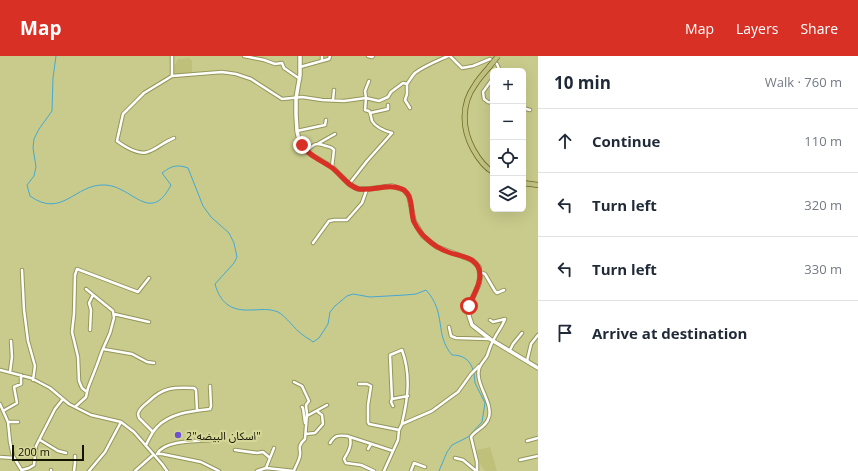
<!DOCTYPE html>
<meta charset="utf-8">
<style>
body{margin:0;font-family:"Open Sans","Noto Sans Arabic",sans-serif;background:#f2f2f3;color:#1f2937}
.controls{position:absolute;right:12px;top:12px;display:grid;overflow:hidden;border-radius:6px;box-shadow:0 4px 16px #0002}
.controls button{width:36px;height:36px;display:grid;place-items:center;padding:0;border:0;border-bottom:1px solid #e0e1e3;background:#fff;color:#1f2937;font:20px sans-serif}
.scale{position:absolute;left:12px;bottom:10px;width:72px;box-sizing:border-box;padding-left:4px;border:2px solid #131300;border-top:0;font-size:11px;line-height:14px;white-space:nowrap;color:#131300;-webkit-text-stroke:3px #d6d899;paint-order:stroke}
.stop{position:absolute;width:12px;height:12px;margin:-9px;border:3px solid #d93025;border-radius:50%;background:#fff}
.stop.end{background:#d93025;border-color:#fff;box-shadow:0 1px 4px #0008}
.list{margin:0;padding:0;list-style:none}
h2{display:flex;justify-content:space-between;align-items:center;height:52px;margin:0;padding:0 16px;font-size:17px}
h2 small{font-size:13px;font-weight:400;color:#747a83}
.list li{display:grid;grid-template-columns:26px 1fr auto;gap:12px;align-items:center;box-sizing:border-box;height:64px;padding:0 16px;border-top:1px solid #e0e1e3}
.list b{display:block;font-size:15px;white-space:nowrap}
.list em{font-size:13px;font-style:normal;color:#747a83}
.icon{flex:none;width:22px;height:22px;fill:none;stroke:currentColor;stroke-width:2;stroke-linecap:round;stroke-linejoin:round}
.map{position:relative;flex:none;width:538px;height:415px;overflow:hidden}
header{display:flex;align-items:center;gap:24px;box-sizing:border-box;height:56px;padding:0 20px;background:#d93025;color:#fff}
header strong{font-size:19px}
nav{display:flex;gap:22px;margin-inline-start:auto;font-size:14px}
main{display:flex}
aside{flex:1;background:#fff}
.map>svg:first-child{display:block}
</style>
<header>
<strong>Map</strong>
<nav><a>Map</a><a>Layers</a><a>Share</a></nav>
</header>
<main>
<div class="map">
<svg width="538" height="415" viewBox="0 0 538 415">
<rect width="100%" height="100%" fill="#c9cb8c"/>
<path fill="#bfc17a" d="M190 2V4H192V16L173 19V12L178 3Z
M490 391 497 415H485L480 408 477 394Z"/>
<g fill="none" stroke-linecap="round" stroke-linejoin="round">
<path stroke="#44a8d2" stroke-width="1" d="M56 0 53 22 52 55 39 73 34 83 33 92 36 111 34 120 27 129 30 140C62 163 75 128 104 129 132 129 150 170 171 129L162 117C171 110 177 108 188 112L203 150 211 161 229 177 234 187 237 201 234 207 215 228C220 246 230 255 250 254 261 254 268 252 278 256 287 261 294 273 303 279 306 282 310 283 313 286L319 282 328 268 330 256 335 250 347 240 353 238 370 241 405 239 416 238 426 234C447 257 434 278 452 299 462 299 470 303 473 314
M439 415 447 396 452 389 468 381 482 366 485 347 475 327 474 317"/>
<g stroke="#95965a" stroke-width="4.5">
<path id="minor" d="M244 0 264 4 275 8 282 7 284 12 300 23
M322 0V5
M368 0 372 1 373 0
M450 0 462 12 473 10 490 3 497 8 499 13 498 15
M300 11 329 3 330 0
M172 20V0
M493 22 483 36 484 43 488 46 493 47
M407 28V38L405 44 410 52
M333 44 334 34
M523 52 530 54
M370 57 388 53V49
M297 75 325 69 326 64
M174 82C154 90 150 104 128 92 124 90 121 88 117 85L123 58 144 37 172 20 222 16 236 18 251 23 282 43 302 41 322 44 344 45 366 42 379 45 388 41 391 36 403 27 407 28C410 24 412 20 415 17 424 10 437 5 448 0
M319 87 335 78
M306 96C314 88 315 86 326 90 330 91 332 91 334 94L332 111
M349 128 367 105 392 77C385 75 376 72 372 65 371 61 371 58 369 55L365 54 366 42 365 35 369 25
M313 187 329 165 334 164H347L362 147 367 133
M22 214 24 254 28 285 35 310 33 324
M480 216 485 218 495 235 497 237 504 234
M114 258 149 266
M449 271 451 280 456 282 489 283
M90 274 91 254 89 247 93 239
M103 293 132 298 147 306 154 307
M510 294 513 288 522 277
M527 305 531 288 538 279
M0 314 31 322 50 332 69 348 91 359 121 366 134 376 162 408 167 415
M10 316 12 301 11 285
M359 328H367L371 330 368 349V366L369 368 399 374
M87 336 82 332 79 325 78 301 72 276 74 258 75 219 77 213 138 236 149 222
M392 343 408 340
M0 348 8 366 10 386 13 400 22 415
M393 350 391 346 392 343 390 299 402 294C411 319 408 343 402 367
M75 351 86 341 88 332 97 309 102 295 110 277 114 262 113 255 86 233
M302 351 303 352 305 367
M3 355 17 347 14 331 21 328V319
M307 360 327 349
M8 366H18
M153 376 139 362 138 358C139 353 144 349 148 346 163 331 174 331 194 332L196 334 197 354
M306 378 315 377 323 368 322 359 318 356
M350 382C352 390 348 396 344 403L346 407 361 409 374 415
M40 384 58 395 66 397
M527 385 538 382
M330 387C335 379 338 379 347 380L393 395
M146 389C149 383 152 376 157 371 170 357 192 355 210 353L211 350 210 330
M368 393 371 388
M235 394 257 397 263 396 270 402
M157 398H162L201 406 219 415
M157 398C164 384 198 385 211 384
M0 401 14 402
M455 402 463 404 475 414H477
M520 404 538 400
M266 412 274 392
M22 414 29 412 34 409 36 390 55 353 63 343
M51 415V414
M74 415 75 407V400
M89 415 105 396 121 366
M135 415 153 399
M257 415 266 412 294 415
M294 415C295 411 298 407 299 403 303 394 295 392 305 383L307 358 306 349 309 345 302 330 294 326
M384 415 398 384 399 374 402 368 432 355 451 341 458 336 471 318 479 310
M411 415 414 407 425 411
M477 415V406L471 381C476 373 486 372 489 361 493 346 475 328 479 313 480 308 485 304 487 300 489 295 490 290 493 285 496 278 502 271 505 263L493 266 490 264"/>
</g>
<g stroke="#95965a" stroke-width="5.5">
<path id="tertiary" d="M300 0V19L296 42V59L297 75 299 84 305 95 332 111 349 128 358 133H369L392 130 404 134 409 140 414 165 423 180 437 191 472 204 479 211 480 221 479 228 469 250V260L472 269 490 283 538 312"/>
</g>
<g stroke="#6a6a20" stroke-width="6">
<path id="primary" d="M490 10C485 16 479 22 475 29 461 48 462 73 473 93 478 102 484 111 493 116
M523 127 538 129"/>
</g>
<use href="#minor" stroke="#fff" stroke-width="2.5"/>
<use href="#tertiary" stroke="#fff" stroke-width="3.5"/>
<use href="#primary" stroke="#c2c283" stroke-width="4.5"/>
<g stroke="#6a6a20" stroke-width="6" stroke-linecap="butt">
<path id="primary-bridge" d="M490 10 498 0"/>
</g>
<use href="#primary-bridge" stroke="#c2c283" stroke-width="4.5"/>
</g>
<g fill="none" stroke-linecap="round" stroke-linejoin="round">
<path stroke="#d93025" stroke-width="5" d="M302 89C309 100 321 104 331 111 340 117 348 131 359 133 374 135 388 127 402 133 414 139 410 156 414 166 417 172 422 179 427 183 433 189 440 193 448 196 458 200 474 200 479 213 483 225 473 239 469 250"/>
</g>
<circle fill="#6f53cd" stroke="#d6d899" stroke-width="1.5" cx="178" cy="379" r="4"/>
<g text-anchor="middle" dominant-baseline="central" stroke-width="4" stroke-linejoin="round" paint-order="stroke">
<g font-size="11" fill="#131300" stroke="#d6d899" text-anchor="start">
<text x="186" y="379">اسكان البيضه"2"</text>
</g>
</g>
</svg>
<div class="controls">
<button>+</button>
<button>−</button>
<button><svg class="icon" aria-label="locate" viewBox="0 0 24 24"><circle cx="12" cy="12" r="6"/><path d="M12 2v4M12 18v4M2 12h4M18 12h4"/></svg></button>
<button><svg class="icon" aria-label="layers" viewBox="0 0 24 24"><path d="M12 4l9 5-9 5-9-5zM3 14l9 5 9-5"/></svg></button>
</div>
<div class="scale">200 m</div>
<div class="stop" style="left:469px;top:250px"></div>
<div class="stop end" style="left:302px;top:89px"></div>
</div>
<aside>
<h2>10 min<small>Walk · 760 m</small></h2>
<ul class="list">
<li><svg class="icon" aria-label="ahead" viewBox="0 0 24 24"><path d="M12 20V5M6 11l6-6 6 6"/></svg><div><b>Continue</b></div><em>110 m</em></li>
<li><svg class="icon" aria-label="left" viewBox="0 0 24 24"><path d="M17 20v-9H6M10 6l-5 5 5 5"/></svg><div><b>Turn left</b></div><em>320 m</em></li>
<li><svg class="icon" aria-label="left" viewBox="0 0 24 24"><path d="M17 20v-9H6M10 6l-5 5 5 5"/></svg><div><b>Turn left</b></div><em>330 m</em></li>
<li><svg class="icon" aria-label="arrive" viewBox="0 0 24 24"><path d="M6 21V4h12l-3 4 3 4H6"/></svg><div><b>Arrive at destination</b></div></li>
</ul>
</aside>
</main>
